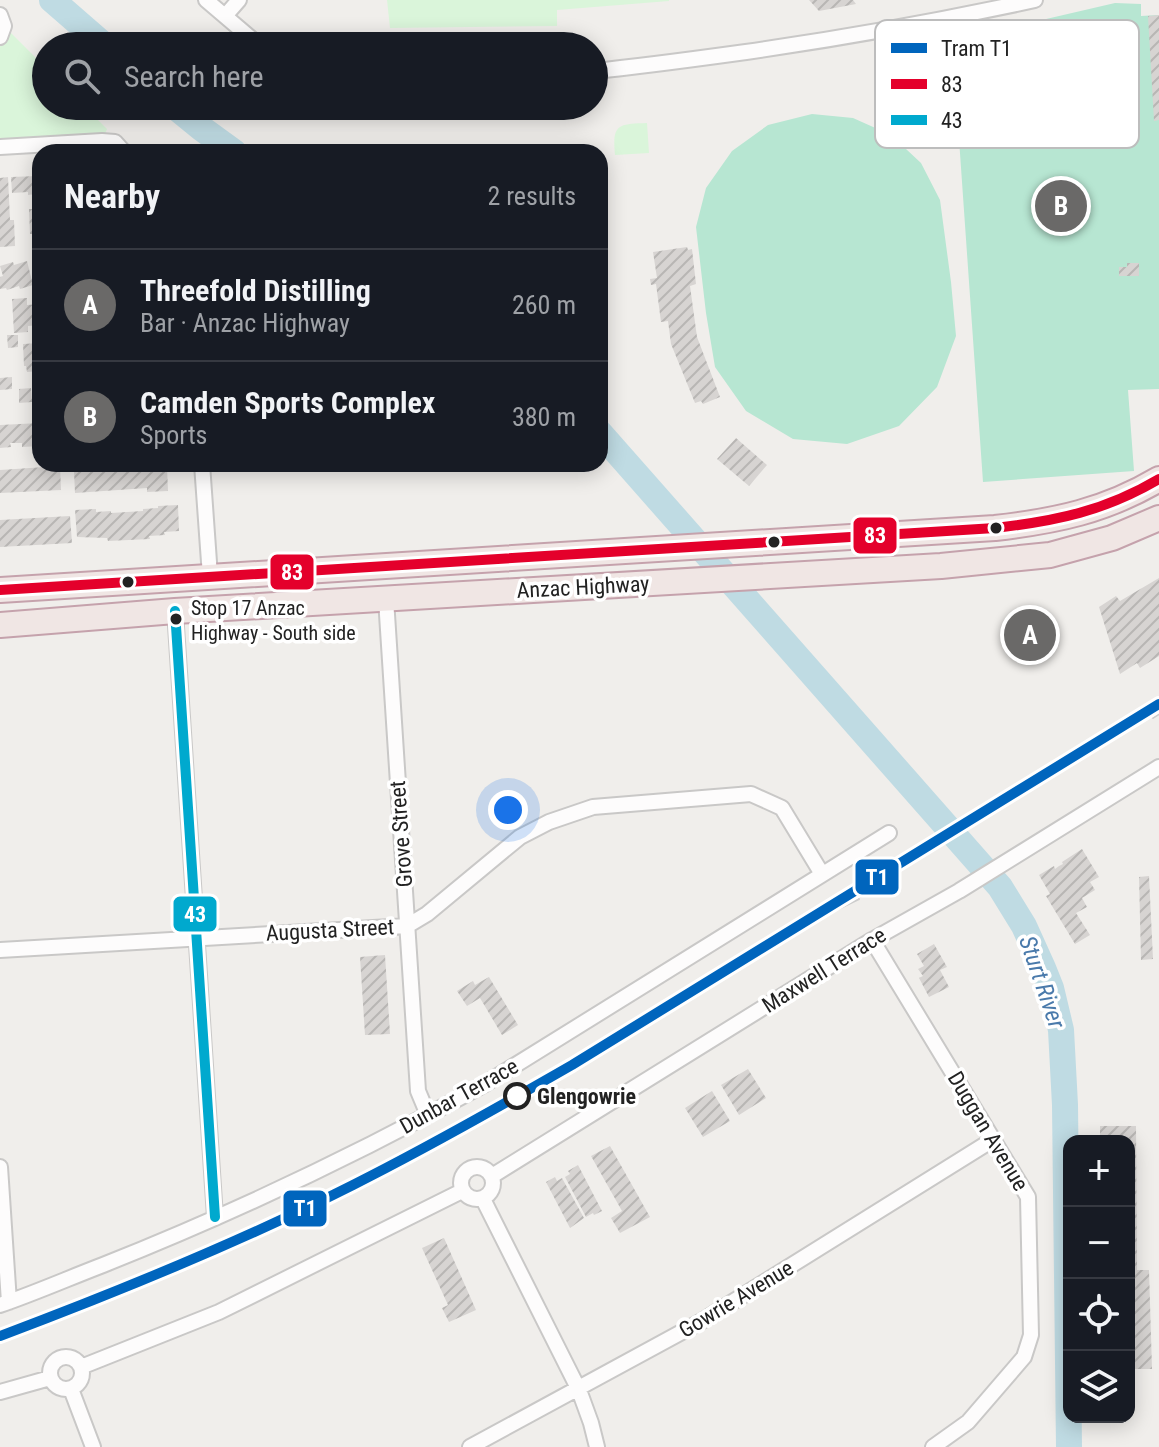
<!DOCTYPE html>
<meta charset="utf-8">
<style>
body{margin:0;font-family:"Roboto Condensed",sans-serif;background:#20242c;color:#f1f3f6}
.controls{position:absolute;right:24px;bottom:24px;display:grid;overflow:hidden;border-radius:16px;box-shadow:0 4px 20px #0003}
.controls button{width:72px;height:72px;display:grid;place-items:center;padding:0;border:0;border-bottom:2px solid #363941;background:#171b24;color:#f1f3f6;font:40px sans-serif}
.you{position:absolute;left:508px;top:810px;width:28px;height:28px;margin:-20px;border:6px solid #fff;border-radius:50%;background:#1a73e8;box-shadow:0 0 0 12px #1a73e833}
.badge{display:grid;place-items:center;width:52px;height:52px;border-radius:50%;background:#6a6968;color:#fff;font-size:26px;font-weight:700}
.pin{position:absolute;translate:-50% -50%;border:4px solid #fff;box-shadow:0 2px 8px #0006}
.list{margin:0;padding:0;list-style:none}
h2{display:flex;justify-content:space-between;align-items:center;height:104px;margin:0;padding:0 32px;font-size:34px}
h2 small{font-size:26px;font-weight:400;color:#9ea1a6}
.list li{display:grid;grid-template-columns:52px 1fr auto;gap:24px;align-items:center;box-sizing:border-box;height:112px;padding:0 32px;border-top:2px solid #363941}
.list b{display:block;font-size:30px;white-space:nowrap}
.list p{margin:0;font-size:26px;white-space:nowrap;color:#9ea1a6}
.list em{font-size:26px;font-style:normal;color:#9ea1a6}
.icon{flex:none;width:44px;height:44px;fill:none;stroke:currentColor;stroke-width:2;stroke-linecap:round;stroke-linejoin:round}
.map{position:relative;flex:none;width:1159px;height:1447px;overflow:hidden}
.search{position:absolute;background:#171b24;box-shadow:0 4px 20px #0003;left:32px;top:32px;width:576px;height:88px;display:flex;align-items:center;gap:20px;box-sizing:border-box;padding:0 28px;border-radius:44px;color:#9ea1a6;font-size:30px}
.panel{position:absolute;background:#171b24;box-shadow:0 4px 20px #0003;left:32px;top:144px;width:576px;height:328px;border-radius:24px}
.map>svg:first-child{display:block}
</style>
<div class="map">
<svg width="1159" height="1447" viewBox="0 0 1159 1447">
<defs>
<pattern id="building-hatch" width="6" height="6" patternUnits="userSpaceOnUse" patternTransform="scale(2)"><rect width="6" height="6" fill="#d7d4d2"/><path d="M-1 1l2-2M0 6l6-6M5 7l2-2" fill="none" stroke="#b8b6b4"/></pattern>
</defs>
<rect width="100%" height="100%" fill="#f0eeeb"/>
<path fill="#daf5da" d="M387 0H669V1L557 10V26L390 28Z
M4 26 46 68V106H84L107 129 102 141 0 147V37Z
M647 123 649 153 615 155C612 124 618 124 647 123Z"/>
<path fill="#b7e6d2" d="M1115 3 1141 4V16L1159 15V389L1128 390 1134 471 983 482 959 139 943 140V132L931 133 925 47Z
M812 114 853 118 891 135 921 163 940 200 951 282 956 336 937 387 899 426 847 444 793 439 746 411 715 367 706 313 696 227 706 188 732 151 768 125Z"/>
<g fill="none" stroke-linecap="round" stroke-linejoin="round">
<path stroke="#bfdbe3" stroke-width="26" d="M52 0 105 46
M174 106 201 128 234 152
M600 433 1000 887 1024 926 1043 968 1051 988 1061 1030 1065 1105 1069 1447"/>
</g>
<path fill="url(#building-hatch)" d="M809 0H853L856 4 819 11Z
M1159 15V120L1154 121 1148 16Z
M38 176 40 199 35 194 28 195V192L12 193 11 177Z
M8 177 10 220H14L15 246 0 247V178Z
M29 209H40V234H30Z
M687 247 688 250 692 249 696 284 690 286 697 337 720 397 703 404 701 401 695 403 671 344 668 321 661 322 656 284 651 285 650 279 657 278 653 252Z
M27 261 33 285 20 289 19 286 7 290 6 288 0 289V277L3 276 0 266 13 262 14 265Z
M1127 263H1139V276H1119V267H1127Z
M27 298V305L40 304V325L28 326V332L14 333 12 299Z
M7 335H18V347L8 348Z
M40 343V371L27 372 26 366H24L23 344Z
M12 377V389L0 390V378Z
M40 382V408H36L33 390 35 389V383Z
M31 388 32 402 19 403V389Z
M40 423V446L22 447V443H10L11 447 0 448V425Z
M736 438 767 465 749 486 717 459Z
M60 466 61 490 0 493V470Z
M156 466V468L167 467 168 491 147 492V488L75 493 74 471Z
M178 505 179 531 164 532 165 535 149 536 150 539 108 541 107 538 77 537 75 510 96 509V512L111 511V513L143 511V509L158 508V506Z
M70 516 72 543 0 547V520Z
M1159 578V656L1140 668 1137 663 1120 674 1099 607 1116 596 1120 601Z
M1082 849 1099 877 1090 882 1095 890 1082 898 1087 907 1076 913 1090 935 1075 944 1046 896 1050 894 1039 875 1054 866 1055 869 1059 866 1063 864 1062 862Z
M1149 876 1153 959 1141 960 1139 877Z
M934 944 947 967 940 970 949 987 929 997 919 978 923 976 918 969 924 966 917 954Z
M385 955 390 1034 365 1035 360 957Z
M489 977 518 1025 502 1035 480 998 467 1006 457 991 473 981 475 985Z
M748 1069 766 1098 739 1115 721 1085Z
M712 1091 730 1121 703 1137 685 1108Z
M1100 1126H1136L1137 1270H1149L1152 1369H1129V1141H1100Z
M610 1146 650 1217 620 1233 611 1218 622 1211 591 1156Z
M578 1165 602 1211 594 1215 593 1213 586 1217 565 1177 570 1174 568 1171Z
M555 1177 557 1181 562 1178 584 1218 570 1228 546 1182Z
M444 1238 476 1310 449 1322 442 1308 448 1305 422 1248Z"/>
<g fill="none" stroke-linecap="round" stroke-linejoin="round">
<g stroke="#c9c8c7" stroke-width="18">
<path id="minor" d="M206 0 260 46
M0 15 4 26 0 37
M225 16 239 0
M594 71C645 66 695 59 746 52 843 38 939 21 1035 0
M0 147 102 141 115 142 124 152
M202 464 210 576
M386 599 418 1091 428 1115
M175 611 215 1217
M872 940 1028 1197 1031 1335 1024 1357 968 1422 933 1447
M0 950 407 926 427 914 520 837 549 822 593 807 751 794 782 808 822 874
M461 1183a16 16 0 1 1 32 0a16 16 0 1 1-32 0Z
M0 1167 9 1302
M492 1176 872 940 959 891 1159 767
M483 1199 579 1390 591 1423 597 1447
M0 1305C35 1293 69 1278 103 1265 234 1213 362 1152 485 1084L889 833
M50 1373a16 16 0 1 1 32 0a16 16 0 1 1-32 0Z
M81 1367 219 1312 462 1191
M71 1389 93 1447
M0 1392 50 1378
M470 1447 702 1321 994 1139"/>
</g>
<g stroke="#c5a2ac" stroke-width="28">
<path id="trunk" d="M0 590 995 528C1056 521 1105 511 1159 479
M0 625 175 611 941 566 1050 555 1112 538 1159 518"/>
</g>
<use href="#minor" stroke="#fdfcfc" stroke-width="14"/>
<use href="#trunk" stroke="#f0e6e4" stroke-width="24"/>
<path stroke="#ccc" stroke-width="2" d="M1153 718 1159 714
M780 937 859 899"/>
<g stroke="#fff" stroke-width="16">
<path id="bus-1" d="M0 590 995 528C1056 521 1105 511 1159 479"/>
</g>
<g stroke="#fff" stroke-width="16">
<path id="bus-2" d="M175 611 215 1217"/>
</g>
<use href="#bus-1" stroke="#e4002b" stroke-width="10"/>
<use href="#bus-2" stroke="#00a9ce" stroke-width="10"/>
<g stroke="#fff" stroke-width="16">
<path id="tram-1" d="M0 1336C120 1291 238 1243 353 1185 427 1148 499 1107 572 1065L1159 704"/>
</g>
<use href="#tram-1" stroke="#0065bd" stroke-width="10"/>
</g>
<g fill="#222" stroke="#fff" stroke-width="3">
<circle cx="996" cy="528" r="7"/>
<circle cx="774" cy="542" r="7"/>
<circle cx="128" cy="582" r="7"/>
<circle cx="176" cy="619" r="7"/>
</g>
<circle fill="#fff" stroke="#222" stroke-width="4" cx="517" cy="1096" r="12"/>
<g text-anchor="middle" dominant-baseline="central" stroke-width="7" stroke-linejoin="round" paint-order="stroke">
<g font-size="20" fill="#222" stroke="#fff" text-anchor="start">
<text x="191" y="608">Stop 17 Anzac<tspan x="191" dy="25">Highway - South side</tspan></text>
</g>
<g font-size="22" fill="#222" stroke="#fff">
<text transform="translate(583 587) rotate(-3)">Anzac Highway</text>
<text transform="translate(401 834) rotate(-94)">Grove Street</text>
<text transform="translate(330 930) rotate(-3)">Augusta Street</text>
<text transform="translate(824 970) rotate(-32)">Maxwell Terrace</text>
<text transform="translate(459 1096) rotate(-29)">Dunbar Terrace</text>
<text transform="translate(988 1131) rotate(59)">Duggan Avenue</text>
<text transform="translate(736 1299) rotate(-31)">Gowrie Avenue</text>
</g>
<g font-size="22" font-weight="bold" fill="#222" stroke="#fff" text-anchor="start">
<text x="537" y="1096">Glengowrie</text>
</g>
<g font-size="24" font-style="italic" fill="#4a7aab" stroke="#fff">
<text transform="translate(1042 982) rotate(71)">Sturt River</text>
</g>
</g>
<rect x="875" y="20" width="264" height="128" rx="12" fill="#fff" stroke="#bdbdbd" stroke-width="2"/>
<rect x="891" y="43" width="36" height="10" fill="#0065bd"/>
<rect x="891" y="79" width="36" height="10" fill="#e4002b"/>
<rect x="891" y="115" width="36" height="10" fill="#00a9ce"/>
<g font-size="22" fill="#222">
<text x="941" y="56">Tram T1</text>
<text x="941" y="92">83</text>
<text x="941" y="128">43</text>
</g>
<g stroke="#fff" stroke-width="3">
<rect x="852" y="516" width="46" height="39" rx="8" fill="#e4002b"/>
<rect x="269" y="553" width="46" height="38" rx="8" fill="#e4002b"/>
<rect x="854" y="858" width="46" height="38" rx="8" fill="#0065bd"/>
<rect x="172" y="895" width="46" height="38" rx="8" fill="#00a9ce"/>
<rect x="282" y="1189" width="46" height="39" rx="8" fill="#0065bd"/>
</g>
<g font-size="22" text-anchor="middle" font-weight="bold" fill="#fff">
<text x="875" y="543">83</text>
<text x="292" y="580">83</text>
<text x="877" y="885">T1</text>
<text x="195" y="922">43</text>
<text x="305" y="1216">T1</text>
</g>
</svg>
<div class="controls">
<button>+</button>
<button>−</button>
<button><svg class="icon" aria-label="locate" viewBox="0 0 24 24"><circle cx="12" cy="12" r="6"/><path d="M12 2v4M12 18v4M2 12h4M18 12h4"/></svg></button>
<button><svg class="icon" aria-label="layers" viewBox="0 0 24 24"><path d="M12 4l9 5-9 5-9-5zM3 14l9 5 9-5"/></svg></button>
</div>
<div class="you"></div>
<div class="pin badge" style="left:1030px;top:635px">A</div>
<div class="pin badge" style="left:1061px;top:206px">B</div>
<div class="search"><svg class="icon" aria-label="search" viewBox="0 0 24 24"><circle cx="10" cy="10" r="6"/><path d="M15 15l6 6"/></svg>Search here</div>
<section class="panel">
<h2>Nearby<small>2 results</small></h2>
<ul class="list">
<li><span class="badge">A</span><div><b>Threefold Distilling</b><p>Bar · Anzac Highway</p></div><em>260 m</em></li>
<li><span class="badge">B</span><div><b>Camden Sports Complex</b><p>Sports</p></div><em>380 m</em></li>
</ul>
</section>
</div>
